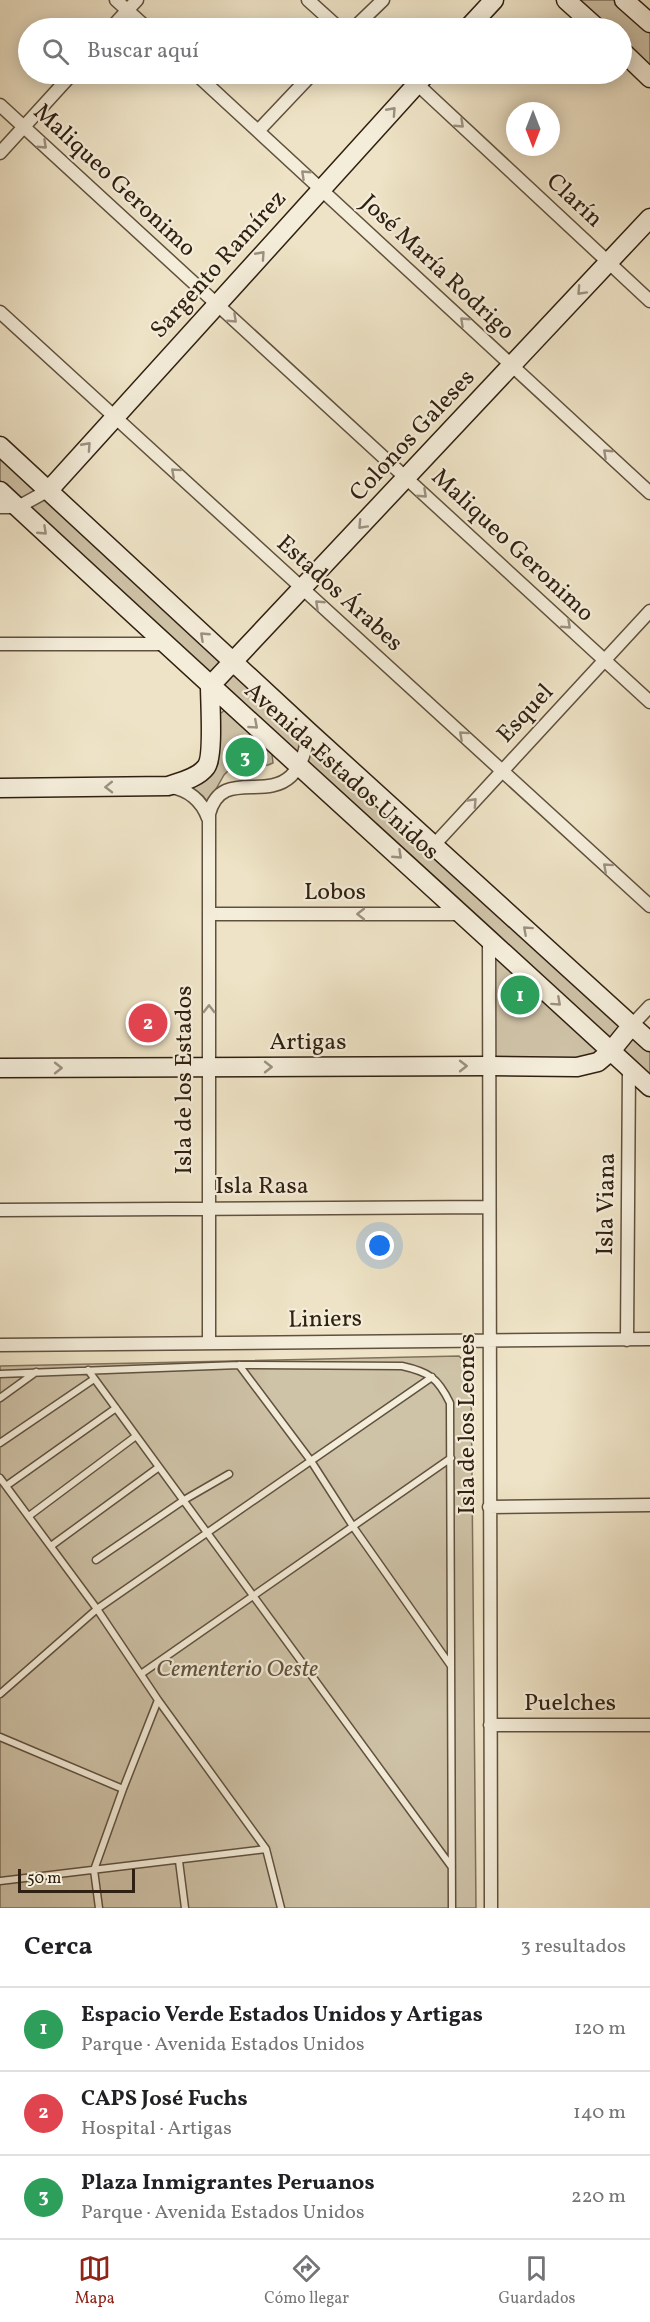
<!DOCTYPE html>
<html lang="es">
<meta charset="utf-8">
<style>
body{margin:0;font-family:Vollkorn,serif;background:#f2f2f2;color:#202124}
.compass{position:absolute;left:506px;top:102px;width:54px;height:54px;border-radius:50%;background:#fff;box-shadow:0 3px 15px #0003;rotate:180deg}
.scale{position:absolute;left:18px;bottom:15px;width:117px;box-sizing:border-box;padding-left:6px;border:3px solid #302011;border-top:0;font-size:16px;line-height:21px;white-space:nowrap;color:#302011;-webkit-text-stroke:4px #f4edda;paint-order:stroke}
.you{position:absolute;left:380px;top:1246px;width:21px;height:21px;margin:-15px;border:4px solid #fff;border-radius:50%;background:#1a73e8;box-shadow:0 0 0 9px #1a73e833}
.badge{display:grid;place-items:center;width:39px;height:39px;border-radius:50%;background:#8f2418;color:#fff;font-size:20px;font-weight:700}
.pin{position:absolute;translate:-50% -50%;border:3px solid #fff;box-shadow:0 2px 6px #0006}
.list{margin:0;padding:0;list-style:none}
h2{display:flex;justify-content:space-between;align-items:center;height:78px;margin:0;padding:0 24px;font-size:26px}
h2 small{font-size:20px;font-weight:400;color:#757577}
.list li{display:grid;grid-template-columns:39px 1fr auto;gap:18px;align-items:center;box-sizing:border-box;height:84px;padding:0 24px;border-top:2px solid #e0e0e0}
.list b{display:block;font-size:22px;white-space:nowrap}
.list p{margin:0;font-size:20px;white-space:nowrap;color:#757577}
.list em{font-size:20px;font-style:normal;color:#757577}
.icon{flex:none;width:33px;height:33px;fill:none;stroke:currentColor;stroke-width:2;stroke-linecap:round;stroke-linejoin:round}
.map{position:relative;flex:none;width:650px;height:1908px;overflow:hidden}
.search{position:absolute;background:#fff;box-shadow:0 3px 15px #0003;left:18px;right:18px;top:18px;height:66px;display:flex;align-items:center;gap:15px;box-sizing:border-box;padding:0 21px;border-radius:33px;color:#757577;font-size:22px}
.sheet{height:330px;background:#fff}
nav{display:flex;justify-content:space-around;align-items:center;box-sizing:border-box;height:84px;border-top:2px solid #e0e0e0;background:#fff;font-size:16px;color:#757577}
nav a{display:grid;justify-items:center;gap:3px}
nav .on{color:#8f2418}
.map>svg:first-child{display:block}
</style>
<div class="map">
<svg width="650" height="1908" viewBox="0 0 650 1908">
<rect width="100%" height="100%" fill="#eee3c6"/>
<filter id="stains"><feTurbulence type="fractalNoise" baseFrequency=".00333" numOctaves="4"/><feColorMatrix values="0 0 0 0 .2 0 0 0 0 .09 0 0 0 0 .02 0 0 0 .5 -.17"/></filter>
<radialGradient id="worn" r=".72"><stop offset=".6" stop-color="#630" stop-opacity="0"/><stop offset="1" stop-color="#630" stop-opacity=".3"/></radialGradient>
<path fill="#cec2a7" stroke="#7f715c" stroke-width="1.5" d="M566 0H624L650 23V78L622 51V28H597Z
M0 446 650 1042V1087L611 1051 577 1067 490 1066V942L0 491Z
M225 710 229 711 272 754 273 763 268 765 231 768 224 775 208 803 203 796 187 784C199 779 212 776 218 764L217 716Z
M459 1356 471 1368 476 1908H0V1366Z"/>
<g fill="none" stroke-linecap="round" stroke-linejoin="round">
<g stroke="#60513e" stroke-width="9">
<path id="lane" d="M239 1365 311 1461 354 1528 451 1666
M88 1370 451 1866
M0 1374 239 1365 402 1366C429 1372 438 1378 450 1403L452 1908
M0 1398 36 1372
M0 1443 94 1379
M0 1478 97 1609 158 1700 266 1849 281 1908
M6 1486 116 1408
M29 1516 136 1436
M51 1546 159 1467
M96 1560 184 1500 229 1474
M141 1674 451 1458
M0 1694 97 1609 432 1377
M0 1737 123 1789
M179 1861 185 1908
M0 1881 266 1849
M99 1908 94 1870 123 1789 158 1700"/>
</g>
<g stroke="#60513e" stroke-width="15">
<path id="street" d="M116 0 147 28
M308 0 339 28
M111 28 137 0
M354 28 383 0
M196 74 650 493
M417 84 650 301
M0 105 650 702
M258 131 312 74
M0 153 72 74
M0 312 650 906
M0 507H18L49 490
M0 644H164
M170 787C188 789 202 801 208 818
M434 845 650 611
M209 914H462
M489 940 491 1908
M632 1025 650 1006
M0 1210 489 1207
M627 1340 629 1068
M209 1342V814C221 768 265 801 291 776 303 764 306 747 309 732
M0 1345 650 1339
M489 1507 650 1505
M490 1725H650"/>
</g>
<g stroke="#302011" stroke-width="21">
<path id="secondary" d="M566 0 597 28
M624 0 650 23
M468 28 494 0
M622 51 650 78
M0 446 309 732 650 1042
M49 490 426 74
M0 491C215 691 434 888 650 1087
M210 686 650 218
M0 788 168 786C180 782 198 778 206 767 214 757 210 702 210 686
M0 1068 490 1066 577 1067 598 1062 611 1051 632 1025"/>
</g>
<use href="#lane" stroke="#f4edda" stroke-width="6"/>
<use href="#street" stroke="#f4edda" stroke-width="12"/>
<use href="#secondary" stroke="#f4edda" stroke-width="18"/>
</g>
<defs><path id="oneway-chevron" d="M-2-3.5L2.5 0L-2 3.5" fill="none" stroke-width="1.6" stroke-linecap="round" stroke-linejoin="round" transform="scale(1.5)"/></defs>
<g stroke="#9c9180">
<use href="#oneway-chevron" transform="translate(392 111) rotate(-48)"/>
<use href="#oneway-chevron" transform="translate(460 124) rotate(43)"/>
<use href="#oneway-chevron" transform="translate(43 145) rotate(43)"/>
<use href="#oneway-chevron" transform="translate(305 174) rotate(-137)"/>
<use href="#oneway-chevron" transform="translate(261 255) rotate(-48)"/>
<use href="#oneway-chevron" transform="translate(581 291) rotate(133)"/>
<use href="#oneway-chevron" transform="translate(233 319) rotate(43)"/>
<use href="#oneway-chevron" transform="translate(464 321) rotate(-137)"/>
<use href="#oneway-chevron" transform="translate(87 446) rotate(-48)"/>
<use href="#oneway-chevron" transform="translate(607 453) rotate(-137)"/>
<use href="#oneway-chevron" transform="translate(175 472) rotate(-138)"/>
<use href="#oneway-chevron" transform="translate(423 494) rotate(43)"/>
<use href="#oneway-chevron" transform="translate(362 525) rotate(133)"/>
<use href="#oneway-chevron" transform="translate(43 531) rotate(43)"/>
<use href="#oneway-chevron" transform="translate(319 604) rotate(-137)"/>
<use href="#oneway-chevron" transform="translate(567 625) rotate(43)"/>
<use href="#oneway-chevron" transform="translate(204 636) rotate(-137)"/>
<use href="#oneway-chevron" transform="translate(254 725) rotate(41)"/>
<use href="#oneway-chevron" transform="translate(463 735) rotate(-138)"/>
<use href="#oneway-chevron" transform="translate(109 787) rotate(179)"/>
<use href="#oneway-chevron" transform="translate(473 802) rotate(-47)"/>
<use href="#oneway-chevron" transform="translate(398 855) rotate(43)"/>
<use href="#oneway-chevron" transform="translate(607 867) rotate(-138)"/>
<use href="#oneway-chevron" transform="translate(361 914) rotate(-180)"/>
<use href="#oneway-chevron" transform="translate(527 930) rotate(-138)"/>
<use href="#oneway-chevron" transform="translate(557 1002) rotate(42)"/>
<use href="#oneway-chevron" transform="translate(209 1009) rotate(-90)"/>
<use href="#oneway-chevron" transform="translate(463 1066)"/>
<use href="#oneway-chevron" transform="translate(268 1067)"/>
<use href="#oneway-chevron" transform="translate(58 1068)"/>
</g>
<g text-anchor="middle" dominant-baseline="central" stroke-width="4.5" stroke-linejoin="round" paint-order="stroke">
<g font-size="24" fill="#302011" stroke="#f4edda">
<text transform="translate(114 181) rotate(43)">Maliqueo Geronimo</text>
<text transform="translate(574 201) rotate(43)">Clarín</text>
<text transform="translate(219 265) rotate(-48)">Sargento Ramírez</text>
<text transform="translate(437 268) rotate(43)">José María Rodrigo</text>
<text transform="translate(413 436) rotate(-47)">Colonos Galeses</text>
<text transform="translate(512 546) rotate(43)">Maliqueo Geronimo</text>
<text transform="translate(339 594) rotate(42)">Estados Árabes</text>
<text transform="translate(526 714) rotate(-47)">Esquel</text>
<text transform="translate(341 772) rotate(42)">Avenida Estados Unidos</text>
<text x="335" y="893">Lobos</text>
<text x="308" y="1043">Artigas</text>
<text transform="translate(185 1080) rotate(-90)">Isla de los Estados</text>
<text x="262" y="1187">Isla Rasa</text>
<text transform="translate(607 1204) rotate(-89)">Isla Viana</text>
<text transform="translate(325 1320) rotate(-1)">Liniers</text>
<text transform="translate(468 1424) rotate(-90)">Isla de los Leones</text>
<text x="570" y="1704">Puelches</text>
</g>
<g font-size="24" font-style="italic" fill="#5f513e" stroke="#f4edda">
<text x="237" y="1670">Cementerio Oeste</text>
</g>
</g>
<rect width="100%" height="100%" filter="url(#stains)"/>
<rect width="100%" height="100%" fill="url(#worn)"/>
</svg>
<svg class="compass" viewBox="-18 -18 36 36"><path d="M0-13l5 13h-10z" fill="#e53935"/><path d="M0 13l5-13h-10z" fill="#757577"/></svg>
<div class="scale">50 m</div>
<div class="you"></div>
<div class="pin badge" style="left:520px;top:995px;background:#2e9e5b">1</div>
<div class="pin badge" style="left:148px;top:1023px;background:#e0444e">2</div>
<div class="pin badge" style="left:245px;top:757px;background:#2e9e5b">3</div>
<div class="search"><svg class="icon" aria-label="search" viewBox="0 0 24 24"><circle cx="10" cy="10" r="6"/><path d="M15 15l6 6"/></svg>Buscar aquí</div>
</div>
<section class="sheet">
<h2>Cerca<small>3 resultados</small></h2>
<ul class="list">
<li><span class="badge" style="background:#2e9e5b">1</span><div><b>Espacio Verde Estados Unidos y Artigas</b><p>Parque · Avenida Estados Unidos</p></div><em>120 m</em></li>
<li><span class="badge" style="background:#e0444e">2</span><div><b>CAPS José Fuchs</b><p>Hospital · Artigas</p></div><em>140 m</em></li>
<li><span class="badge" style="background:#2e9e5b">3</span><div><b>Plaza Inmigrantes Peruanos</b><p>Parque · Avenida Estados Unidos</p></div><em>220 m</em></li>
</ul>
</section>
<nav>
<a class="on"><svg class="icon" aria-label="map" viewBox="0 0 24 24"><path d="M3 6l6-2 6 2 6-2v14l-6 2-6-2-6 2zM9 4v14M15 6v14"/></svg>Mapa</a>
<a><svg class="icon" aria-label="directions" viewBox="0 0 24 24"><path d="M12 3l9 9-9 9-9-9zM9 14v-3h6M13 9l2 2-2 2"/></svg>Cómo llegar</a>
<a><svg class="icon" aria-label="saved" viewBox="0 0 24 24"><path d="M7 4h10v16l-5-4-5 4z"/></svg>Guardados</a>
</nav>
